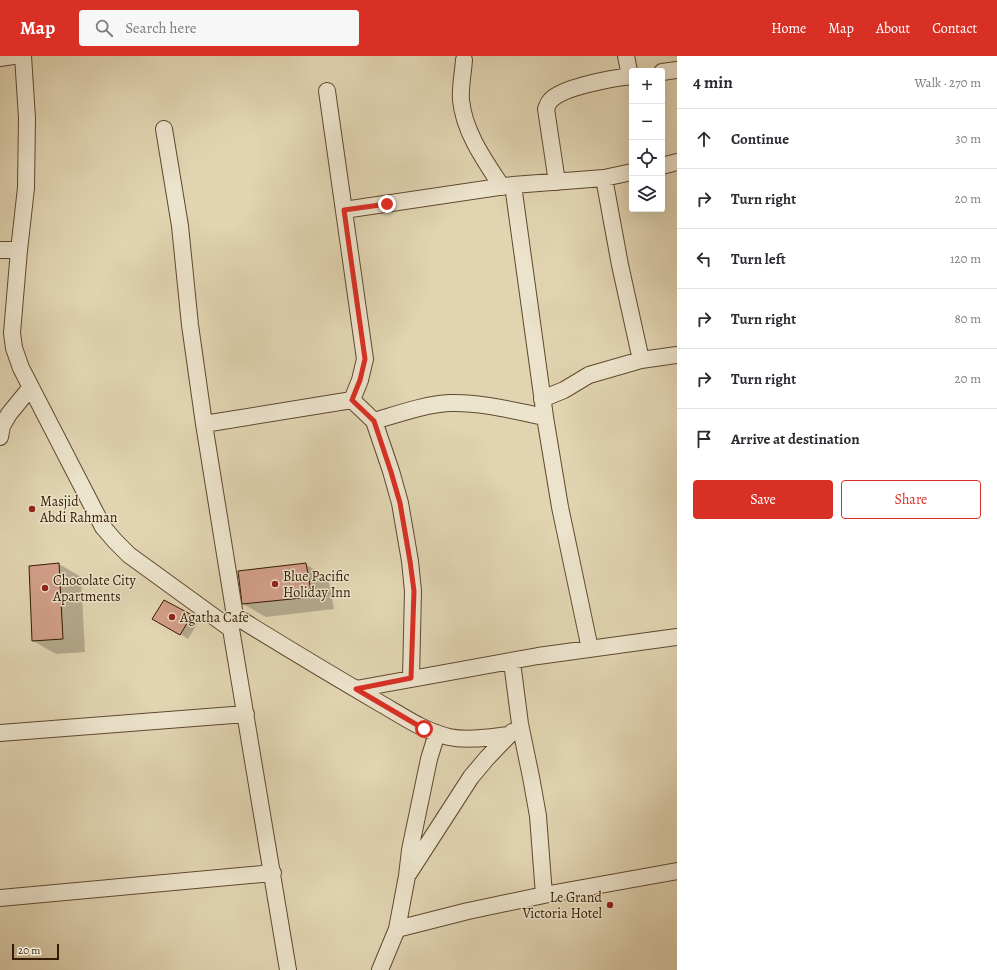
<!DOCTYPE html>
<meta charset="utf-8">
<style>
body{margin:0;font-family:Alegreya,serif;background:#f7f7f7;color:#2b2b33}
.controls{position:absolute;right:12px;top:12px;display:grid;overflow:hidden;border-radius:4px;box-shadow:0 4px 16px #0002}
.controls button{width:36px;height:36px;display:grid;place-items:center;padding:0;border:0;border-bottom:1px solid #e1e1e2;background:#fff;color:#2b2b33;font:20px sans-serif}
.scale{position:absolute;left:12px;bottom:10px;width:47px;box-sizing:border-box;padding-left:4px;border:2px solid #341b03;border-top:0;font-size:11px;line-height:14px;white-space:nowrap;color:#341b03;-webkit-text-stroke:3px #ece3cc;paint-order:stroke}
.stop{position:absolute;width:12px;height:12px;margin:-9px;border:3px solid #d93025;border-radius:50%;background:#fff}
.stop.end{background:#d93025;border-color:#fff;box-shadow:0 1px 4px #0008}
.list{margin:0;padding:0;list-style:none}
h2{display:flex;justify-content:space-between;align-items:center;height:52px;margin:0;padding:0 16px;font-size:17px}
h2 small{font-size:13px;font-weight:400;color:#7c7c81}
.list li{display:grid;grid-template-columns:26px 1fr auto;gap:12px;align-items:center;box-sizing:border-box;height:60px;padding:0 16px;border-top:1px solid #e1e1e2}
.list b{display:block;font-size:15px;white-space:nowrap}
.list em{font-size:13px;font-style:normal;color:#7c7c81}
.actions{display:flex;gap:8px;padding:12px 16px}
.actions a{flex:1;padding:9px 0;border:1px solid #d93025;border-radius:4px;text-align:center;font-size:14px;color:#d93025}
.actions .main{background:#d93025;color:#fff}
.icon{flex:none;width:22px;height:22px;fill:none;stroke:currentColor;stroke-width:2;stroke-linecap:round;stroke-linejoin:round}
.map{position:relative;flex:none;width:677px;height:914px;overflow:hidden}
header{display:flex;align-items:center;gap:24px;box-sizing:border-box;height:56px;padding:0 20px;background:#d93025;color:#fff}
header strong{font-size:19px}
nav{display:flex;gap:22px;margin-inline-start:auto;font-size:14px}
.search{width:280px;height:36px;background:#f7f7f7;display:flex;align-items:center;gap:10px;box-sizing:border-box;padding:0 14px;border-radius:4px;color:#7c7c81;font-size:15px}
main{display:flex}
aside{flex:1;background:#fff}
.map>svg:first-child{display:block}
</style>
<header>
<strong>Map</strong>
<div class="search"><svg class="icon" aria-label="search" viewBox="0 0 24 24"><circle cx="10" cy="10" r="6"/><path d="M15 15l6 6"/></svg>Search here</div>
<nav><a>Home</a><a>Map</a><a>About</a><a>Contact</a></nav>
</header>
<main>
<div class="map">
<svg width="677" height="914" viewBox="0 0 677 914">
<rect width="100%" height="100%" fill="#e1d4b1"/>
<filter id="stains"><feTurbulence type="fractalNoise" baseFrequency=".005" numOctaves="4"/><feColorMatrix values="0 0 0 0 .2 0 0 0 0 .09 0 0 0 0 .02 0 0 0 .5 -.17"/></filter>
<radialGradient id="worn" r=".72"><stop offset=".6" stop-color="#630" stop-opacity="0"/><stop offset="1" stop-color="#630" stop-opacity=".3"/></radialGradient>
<path fill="#0003" d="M59 508 81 521 85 596 56 598 33 585Z
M305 508 328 521 334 553 266 561 243 548Z
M164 545 199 565 188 583 154 562Z"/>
<path fill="#d19d88" stroke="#341b03" d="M59 507 63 583 32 585 29 510Z
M306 507 312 541 242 548 238 515Z
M164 544 192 559 180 579 152 563Z"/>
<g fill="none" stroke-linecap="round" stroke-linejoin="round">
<g stroke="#5f492e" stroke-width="18">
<path id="minor" d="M23 0 27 62 26 132 19 194 12 277 14 292 21 312 103 471 115 485 129 499 231 573 288 914
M626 0 630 20
M0 2 13 0
M464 4C463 17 460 32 461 44 464 76 485 105 502 131
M662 16 677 14
M327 35 365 303 360 324 352 344
M164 73 180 170 190 269 204 368 235 560
M662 110 677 106
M604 122 620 209 641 304
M557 126 546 53C547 51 548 47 550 45 561 31 614 22 632 20
M513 129 545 361 560 451 590 593
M344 154 513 129 604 122 632 116
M0 194H19
M542 343 564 334 589 319 641 304 677 299
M352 344 374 365 391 415 400 447 410 505 413 535 411 622
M374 365C398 358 426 348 450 347 481 346 515 355 545 361
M204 368 352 344
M0 381 2 370 9 358 31 331
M232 570 235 560C282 589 330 618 378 646 401 659 423 675 449 681 468 685 490 681 509 679
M512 606 520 668 531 721 538 760 544 839
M356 633 538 600 677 581
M0 677 246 658
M409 817 471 721 487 702 512 676
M0 842 273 817
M397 873 468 855 544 839 677 815
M380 914 397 873 407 820 410 794 429 703 437 677"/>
</g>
<use href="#minor" stroke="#ece3cc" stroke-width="16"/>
</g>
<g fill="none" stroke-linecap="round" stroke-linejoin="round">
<path stroke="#d93025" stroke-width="5" d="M387 148 344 154 365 303 360 324 352 344 374 365 391 416 400 447 410 505 414 535 411 622 356 633 424 673"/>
</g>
<g fill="#8f2418" stroke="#ece3cc" stroke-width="1.5">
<circle cx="32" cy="453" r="4"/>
<circle cx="275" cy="528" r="4"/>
<circle cx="45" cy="532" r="4"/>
<circle cx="172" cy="561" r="4"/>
<circle cx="610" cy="849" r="4"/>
</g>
<g text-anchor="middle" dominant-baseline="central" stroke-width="3" stroke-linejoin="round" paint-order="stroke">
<g font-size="14" fill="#341b03" stroke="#ece3cc" text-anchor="start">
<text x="40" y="445">Masjid<tspan x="40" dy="16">Abdi Rahman</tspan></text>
<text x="283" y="520">Blue Pacific<tspan x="283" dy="16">Holiday Inn</tspan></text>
<text x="53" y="524">Chocolate City<tspan x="53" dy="16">Apartments</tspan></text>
<text x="180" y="561">Agatha Cafe</text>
<text x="602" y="841" text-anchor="end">Le Grand<tspan x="602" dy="16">Victoria Hotel</tspan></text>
</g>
</g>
<rect width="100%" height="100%" filter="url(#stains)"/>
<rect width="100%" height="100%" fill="url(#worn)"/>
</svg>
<div class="controls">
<button>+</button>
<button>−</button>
<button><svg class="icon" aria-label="locate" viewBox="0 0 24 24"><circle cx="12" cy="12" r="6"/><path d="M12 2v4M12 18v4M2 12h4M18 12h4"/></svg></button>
<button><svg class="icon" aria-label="layers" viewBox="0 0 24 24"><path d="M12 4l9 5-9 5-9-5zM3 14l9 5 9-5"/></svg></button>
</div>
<div class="scale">20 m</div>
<div class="stop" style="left:424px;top:673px"></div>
<div class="stop end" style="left:387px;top:148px"></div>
</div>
<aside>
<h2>4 min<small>Walk · 270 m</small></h2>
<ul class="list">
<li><svg class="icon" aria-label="ahead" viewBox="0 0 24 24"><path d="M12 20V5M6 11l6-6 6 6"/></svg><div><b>Continue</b></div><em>30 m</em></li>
<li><svg class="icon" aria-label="right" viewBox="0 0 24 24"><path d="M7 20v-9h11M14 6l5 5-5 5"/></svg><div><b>Turn right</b></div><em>20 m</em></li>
<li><svg class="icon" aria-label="left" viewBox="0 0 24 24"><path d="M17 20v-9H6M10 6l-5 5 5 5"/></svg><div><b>Turn left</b></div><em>120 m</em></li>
<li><svg class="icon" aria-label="right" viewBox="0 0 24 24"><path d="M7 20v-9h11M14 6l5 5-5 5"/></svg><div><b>Turn right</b></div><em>80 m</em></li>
<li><svg class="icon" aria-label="right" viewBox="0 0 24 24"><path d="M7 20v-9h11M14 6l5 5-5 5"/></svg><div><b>Turn right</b></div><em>20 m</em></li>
<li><svg class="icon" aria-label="arrive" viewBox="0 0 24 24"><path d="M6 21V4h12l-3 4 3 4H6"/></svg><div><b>Arrive at destination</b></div></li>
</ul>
<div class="actions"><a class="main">Save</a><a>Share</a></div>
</aside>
</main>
